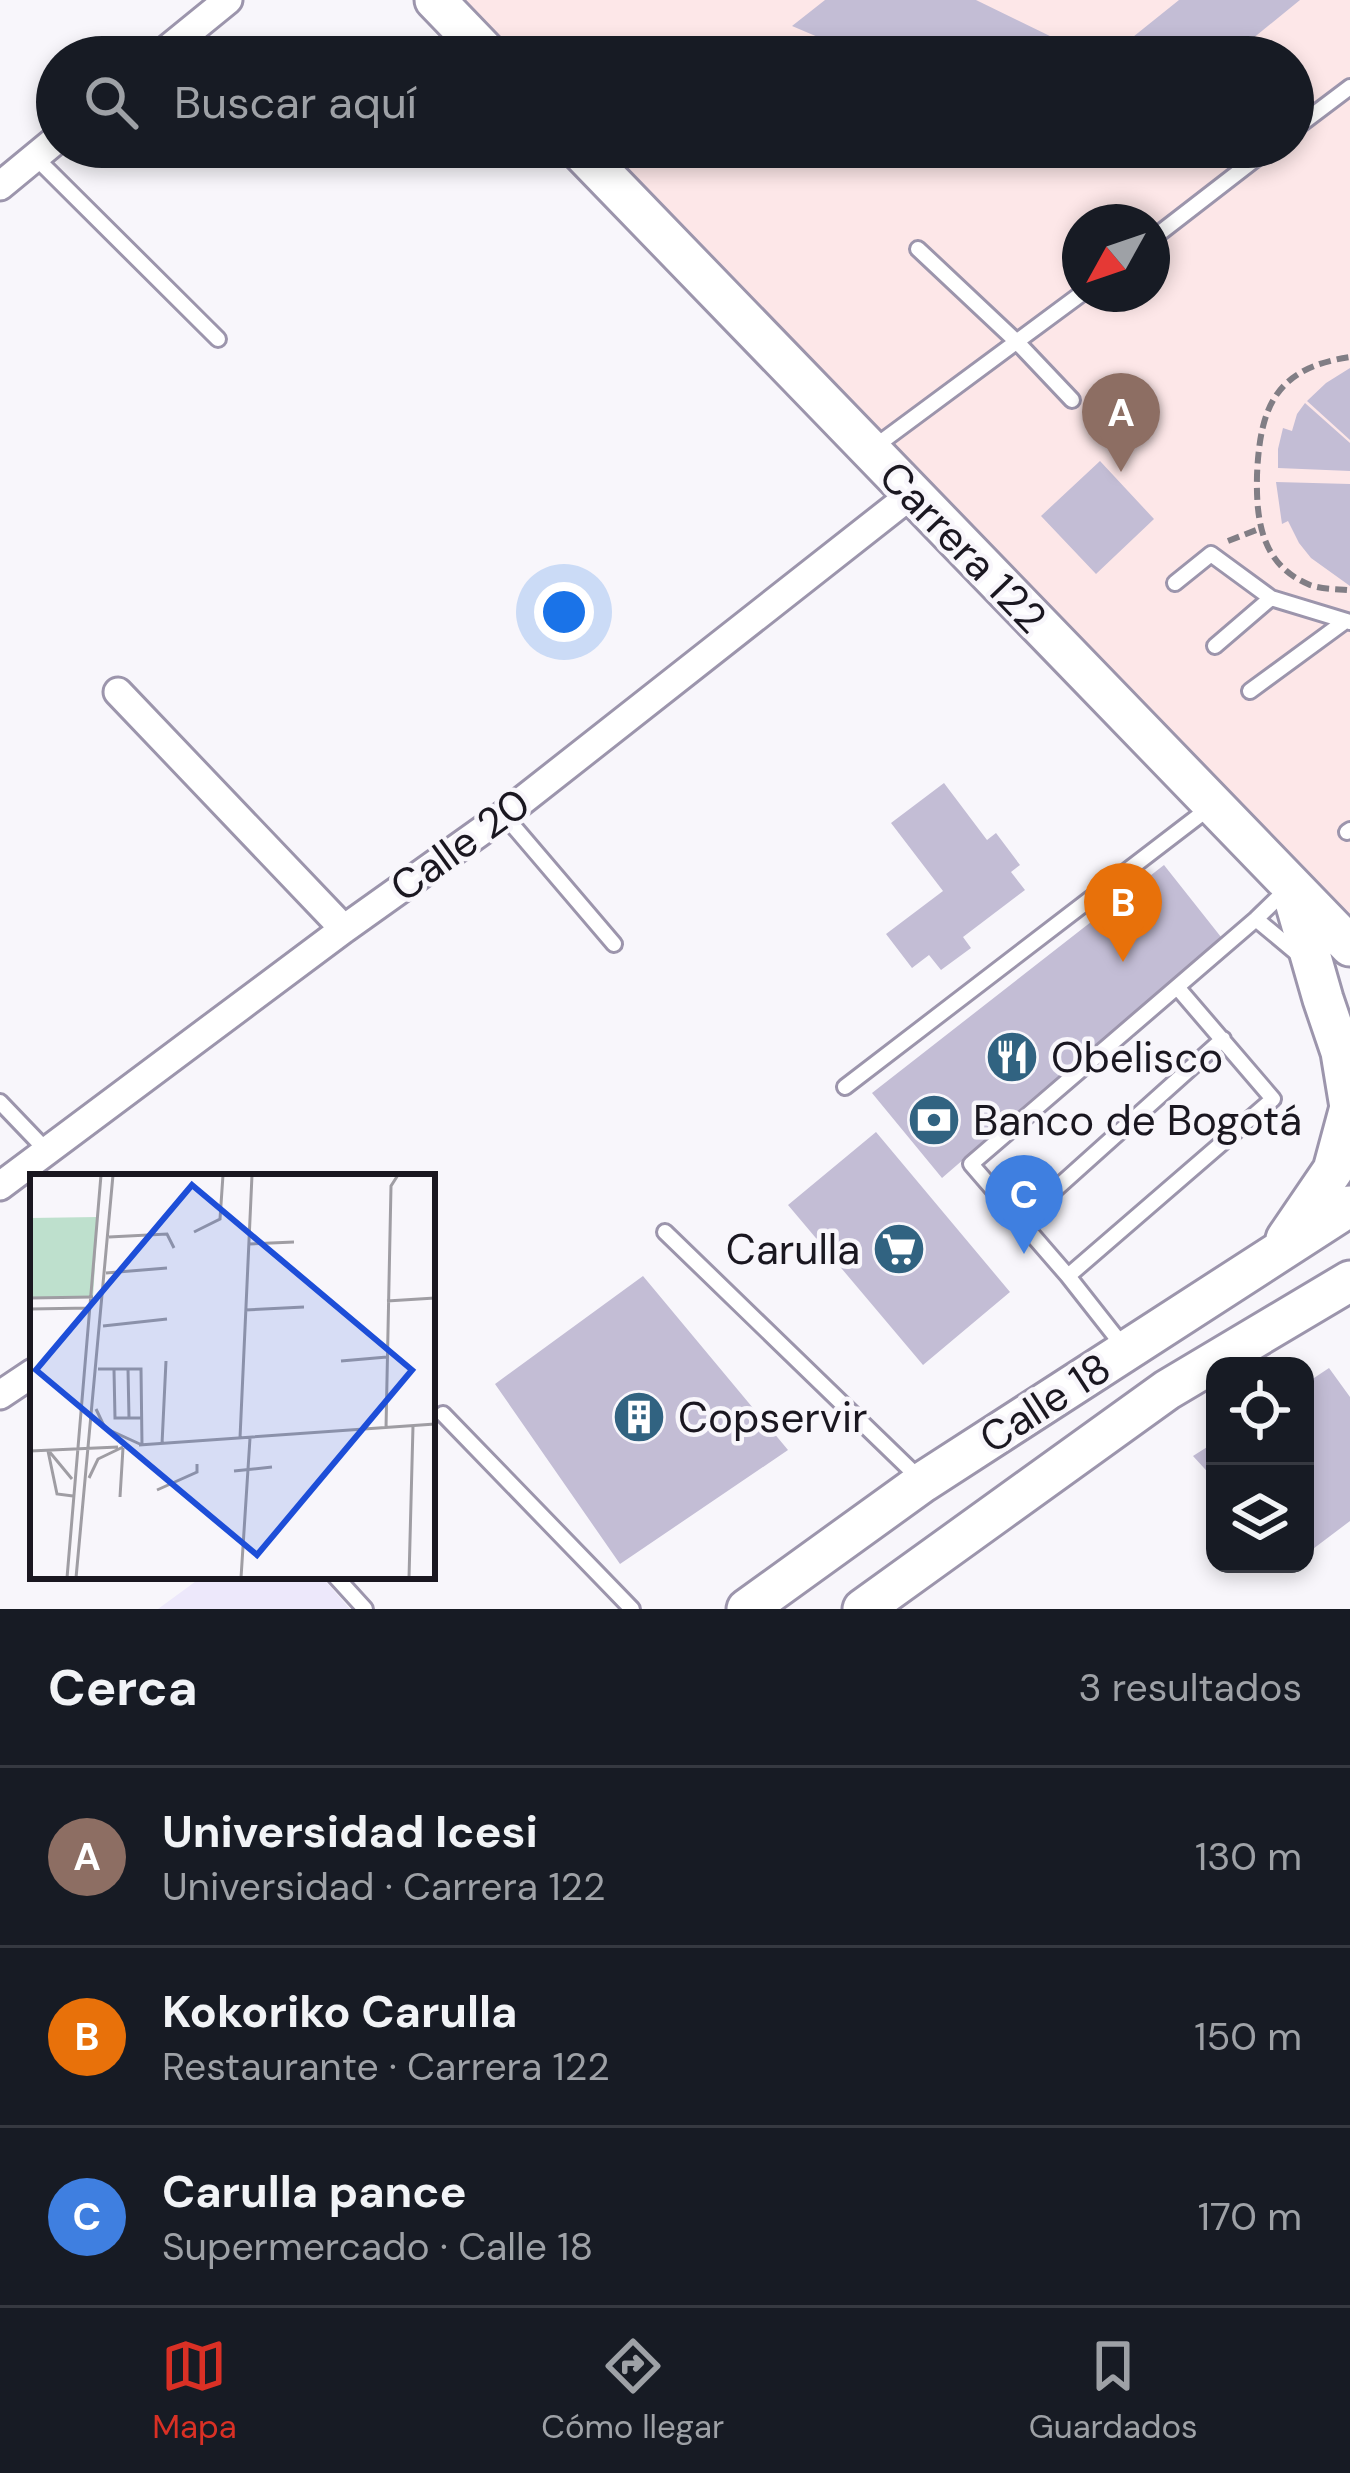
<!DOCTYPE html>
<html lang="es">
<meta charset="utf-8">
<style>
body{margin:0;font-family:"DM Sans",sans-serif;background:#20242c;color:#f1f3f6}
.controls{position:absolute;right:36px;bottom:36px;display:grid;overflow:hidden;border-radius:24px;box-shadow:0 6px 18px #0003}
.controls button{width:108px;height:108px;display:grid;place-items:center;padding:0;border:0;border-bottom:3px solid #363941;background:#171b24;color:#f1f3f6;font:60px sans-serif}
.compass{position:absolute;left:1062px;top:204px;width:108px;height:108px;border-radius:50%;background:#171b24;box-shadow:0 6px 18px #0003;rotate:230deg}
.you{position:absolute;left:564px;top:612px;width:42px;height:42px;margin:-30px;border:9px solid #fff;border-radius:50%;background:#1a73e8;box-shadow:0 0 0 18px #1a73e833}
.badge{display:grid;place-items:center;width:78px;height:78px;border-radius:50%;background:#d93025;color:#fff;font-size:39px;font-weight:700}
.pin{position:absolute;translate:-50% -99px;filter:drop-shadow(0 3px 6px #0008)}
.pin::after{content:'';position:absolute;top:63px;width:42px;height:36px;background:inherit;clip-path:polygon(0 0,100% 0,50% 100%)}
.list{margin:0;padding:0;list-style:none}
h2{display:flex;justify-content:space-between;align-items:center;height:156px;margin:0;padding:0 48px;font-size:51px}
h2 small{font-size:39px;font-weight:400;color:#9ea1a6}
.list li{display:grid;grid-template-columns:78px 1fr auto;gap:36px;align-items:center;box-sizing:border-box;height:180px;padding:0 48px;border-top:3px solid #363941}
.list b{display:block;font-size:45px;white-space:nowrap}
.list p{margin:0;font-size:39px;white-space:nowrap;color:#9ea1a6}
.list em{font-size:39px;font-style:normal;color:#9ea1a6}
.icon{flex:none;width:66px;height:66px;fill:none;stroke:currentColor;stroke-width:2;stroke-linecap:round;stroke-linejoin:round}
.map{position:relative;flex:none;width:1350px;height:1609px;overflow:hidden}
.search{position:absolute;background:#171b24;box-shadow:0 6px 18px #0003;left:36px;right:36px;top:36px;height:132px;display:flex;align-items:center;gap:30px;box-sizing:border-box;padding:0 42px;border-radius:66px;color:#9ea1a6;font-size:45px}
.sheet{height:696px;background:#171b24}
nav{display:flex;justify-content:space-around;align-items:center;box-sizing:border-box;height:168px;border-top:3px solid #363941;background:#171b24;font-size:33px;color:#9ea1a6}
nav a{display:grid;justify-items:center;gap:6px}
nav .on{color:#d93025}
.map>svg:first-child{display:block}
</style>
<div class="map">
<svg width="1350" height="1609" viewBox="0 0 1350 1609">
<rect width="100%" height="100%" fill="#f8f6fb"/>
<path fill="#ede8fb" d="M203 1576H321L350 1609H158Z"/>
<path fill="#fde7e8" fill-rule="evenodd" d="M435 0H1350V946L577 147H1293V57H490ZM1080 222H1152V294H1080Z"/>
<path fill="#c3bdd5" d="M825 0H976L1093 57H865L792 26Z
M1179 0H1300L1230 57H1108Z
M1077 147H1118L1104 158Z
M1350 368V440L1307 401 1326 383Z
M1305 403 1350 443V471L1278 468V449L1283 428 1292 431 1297 414Z
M1100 461 1154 519 1096 574 1041 516Z
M1276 482 1350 484V586L1311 558 1299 543 1288 521 1282 524Z
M944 783 987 840 996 833 1020 865 1011 872 1025 890 963 937 971 948 941 970 929 955 912 968 886 934 943 891 891 823Z
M1164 865 1221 937 942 1178 872 1093Z
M876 1132 1010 1292 923 1365 788 1205Z
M643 1276 788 1450 620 1564 495 1384Z
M1329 1368 1350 1397V1521L1305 1555V1384Z
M1215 1442V1480L1193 1456Z"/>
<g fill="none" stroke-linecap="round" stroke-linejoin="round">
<g stroke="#9c95ac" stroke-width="20">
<path id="lane" d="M1293 130 1350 87
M35 157 218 339
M1152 239 1271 147
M918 249 1018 343 1072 400
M873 448 1081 294
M1175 583 1211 554 1271 598 1350 622
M1215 646 1271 598
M1250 691 1344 622
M504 815 614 944
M1347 832 1350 830
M1256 919 1298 954
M845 1087 1209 808
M0 1102 46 1150
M1020 1221 1223 1039
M665 1232 920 1479
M1068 1276 1273 1099 1177 987
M1123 1346 1068 1276 971 1164 1256 919 1287 889
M443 1414 632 1609
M335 1576 365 1609"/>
</g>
<g stroke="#9c95ac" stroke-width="33">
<path id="street" d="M158 57 228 0
M0 186 57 139
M118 692 344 929
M0 1186 344 929 504 815 912 494
M0 1395 33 1373"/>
</g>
<g stroke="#9c95ac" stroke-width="45">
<path id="secondary" d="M435 0 490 57
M577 147 1350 946
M1286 1239 1333 1170 1350 1107 1341 1052 1323 999 1292 891
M747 1609 923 1482 1350 1206
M863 1609 1167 1390 1350 1281"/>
</g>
<path stroke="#817e85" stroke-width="6" stroke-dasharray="12 6" stroke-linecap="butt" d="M1228 541 1259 529
M1347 590C1335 589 1321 589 1310 585 1261 565 1256 520 1257 475 1260 406 1276 368 1350 357"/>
<use href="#lane" stroke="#fff" stroke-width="14"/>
<use href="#street" stroke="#fff" stroke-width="27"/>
<use href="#secondary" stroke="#fff" stroke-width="39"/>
</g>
<defs>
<g id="restaurant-disc" transform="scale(2.7)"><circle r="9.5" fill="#316381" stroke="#f8f6fb"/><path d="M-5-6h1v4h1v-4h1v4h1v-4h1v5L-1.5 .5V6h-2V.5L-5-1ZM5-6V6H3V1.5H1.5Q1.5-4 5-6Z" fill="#fff"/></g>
<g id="bank-disc" transform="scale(2.7)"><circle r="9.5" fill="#316381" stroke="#f8f6fb"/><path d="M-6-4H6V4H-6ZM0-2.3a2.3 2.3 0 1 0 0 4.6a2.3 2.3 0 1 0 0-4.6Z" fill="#fff"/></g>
<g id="supermarket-disc" transform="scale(2.7)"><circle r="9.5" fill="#316381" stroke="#f8f6fb"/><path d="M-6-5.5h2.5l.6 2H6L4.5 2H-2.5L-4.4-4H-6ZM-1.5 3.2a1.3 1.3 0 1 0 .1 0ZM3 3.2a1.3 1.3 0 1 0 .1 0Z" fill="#fff"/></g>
<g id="building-disc" transform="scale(2.7)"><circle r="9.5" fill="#316381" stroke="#f8f6fb"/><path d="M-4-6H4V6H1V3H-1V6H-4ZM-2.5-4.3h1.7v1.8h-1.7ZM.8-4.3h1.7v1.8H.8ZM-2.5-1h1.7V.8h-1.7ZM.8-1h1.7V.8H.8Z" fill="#fff"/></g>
</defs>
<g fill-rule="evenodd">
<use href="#restaurant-disc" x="1012" y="1057"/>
<use href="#bank-disc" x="934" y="1120"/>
<use href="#supermarket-disc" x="899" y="1249"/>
<use href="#building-disc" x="639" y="1417"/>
</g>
<g text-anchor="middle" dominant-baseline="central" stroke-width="9" stroke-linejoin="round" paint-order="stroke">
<g font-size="42" fill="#1a1720" stroke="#f8f6fb">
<text transform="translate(963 547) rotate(46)">Carrera 122</text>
<text transform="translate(460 845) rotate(-36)">Calle 20</text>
<text transform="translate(1045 1403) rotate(-33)">Calle 18</text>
</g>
<g font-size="42" fill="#1a1720" stroke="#f8f6fb" text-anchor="start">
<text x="1051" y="1057">Obelisco</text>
<text x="973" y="1120">Banco de Bogotá</text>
<text x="860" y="1249" text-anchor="end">Carulla</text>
<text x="678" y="1417">Copservir</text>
</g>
</g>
<g transform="translate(30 1174)">
<rect width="405" height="405" fill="#f8f6fb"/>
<path d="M68 43 63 123 0 124V44Z" fill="#bee0cd"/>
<path fill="none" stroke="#9f9da3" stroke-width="3" d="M164 58 190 45 193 1M79 63 137 60 144 74M219 70 264 68M76 99 137 94M0 124 63 123M357 127 405 124M0 135 60 134M215 136 274 133M73 152 137 145M311 187 357 183M68 195H111L112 271M98 195 99 244M84 196 85 244H111M66 235 75 254 112 271M356 254 361 12 368 1M210 264 222 1M132 270 136 187M109 271 405 250M18 276 42 305M0 277 88 273M18 277 27 320 43 322M204 297 242 293M59 304 68 285 93 273M127 316 167 298V290M90 323 93 274M37 404 71 1M46 404 83 1M211 404 220 264M379 404 383 252"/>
<path fill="#1d4ed8" fill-opacity="0.15" stroke="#1d4ed8" stroke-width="6" d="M162 11 382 196 227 381 6 196Z"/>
<rect width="405" height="405" fill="none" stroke="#1a1720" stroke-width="6"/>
</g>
</svg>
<div class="controls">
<button><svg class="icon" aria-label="locate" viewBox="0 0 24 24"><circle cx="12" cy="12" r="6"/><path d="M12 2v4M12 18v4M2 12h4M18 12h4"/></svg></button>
<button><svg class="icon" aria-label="layers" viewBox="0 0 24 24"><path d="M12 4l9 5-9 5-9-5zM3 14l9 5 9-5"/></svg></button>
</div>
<svg class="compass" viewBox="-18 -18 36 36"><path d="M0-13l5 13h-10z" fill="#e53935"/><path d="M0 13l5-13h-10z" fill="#9ea1a6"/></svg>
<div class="you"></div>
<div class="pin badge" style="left:1121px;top:472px;background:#8d6e63">A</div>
<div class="pin badge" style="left:1123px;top:962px;background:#e8710a">B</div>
<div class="pin badge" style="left:1024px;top:1254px;background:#3f7fe0">C</div>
<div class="search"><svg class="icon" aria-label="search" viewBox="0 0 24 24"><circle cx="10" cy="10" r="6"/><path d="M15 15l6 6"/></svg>Buscar aquí</div>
</div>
<section class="sheet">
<h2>Cerca<small>3 resultados</small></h2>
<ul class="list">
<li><span class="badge" style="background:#8d6e63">A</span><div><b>Universidad Icesi</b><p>Universidad · Carrera 122</p></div><em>130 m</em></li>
<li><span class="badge" style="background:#e8710a">B</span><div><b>Kokoriko Carulla</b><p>Restaurante · Carrera 122</p></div><em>150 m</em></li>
<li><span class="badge" style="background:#3f7fe0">C</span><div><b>Carulla pance</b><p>Supermercado · Calle 18</p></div><em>170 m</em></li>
</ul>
</section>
<nav>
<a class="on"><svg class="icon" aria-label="map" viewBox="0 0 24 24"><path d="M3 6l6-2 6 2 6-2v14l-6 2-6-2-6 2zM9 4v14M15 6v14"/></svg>Mapa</a>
<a><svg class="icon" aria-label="directions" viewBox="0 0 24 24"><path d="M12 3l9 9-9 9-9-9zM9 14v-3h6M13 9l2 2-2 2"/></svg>Cómo llegar</a>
<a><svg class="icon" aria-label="saved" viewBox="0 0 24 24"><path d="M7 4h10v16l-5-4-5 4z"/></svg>Guardados</a>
</nav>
